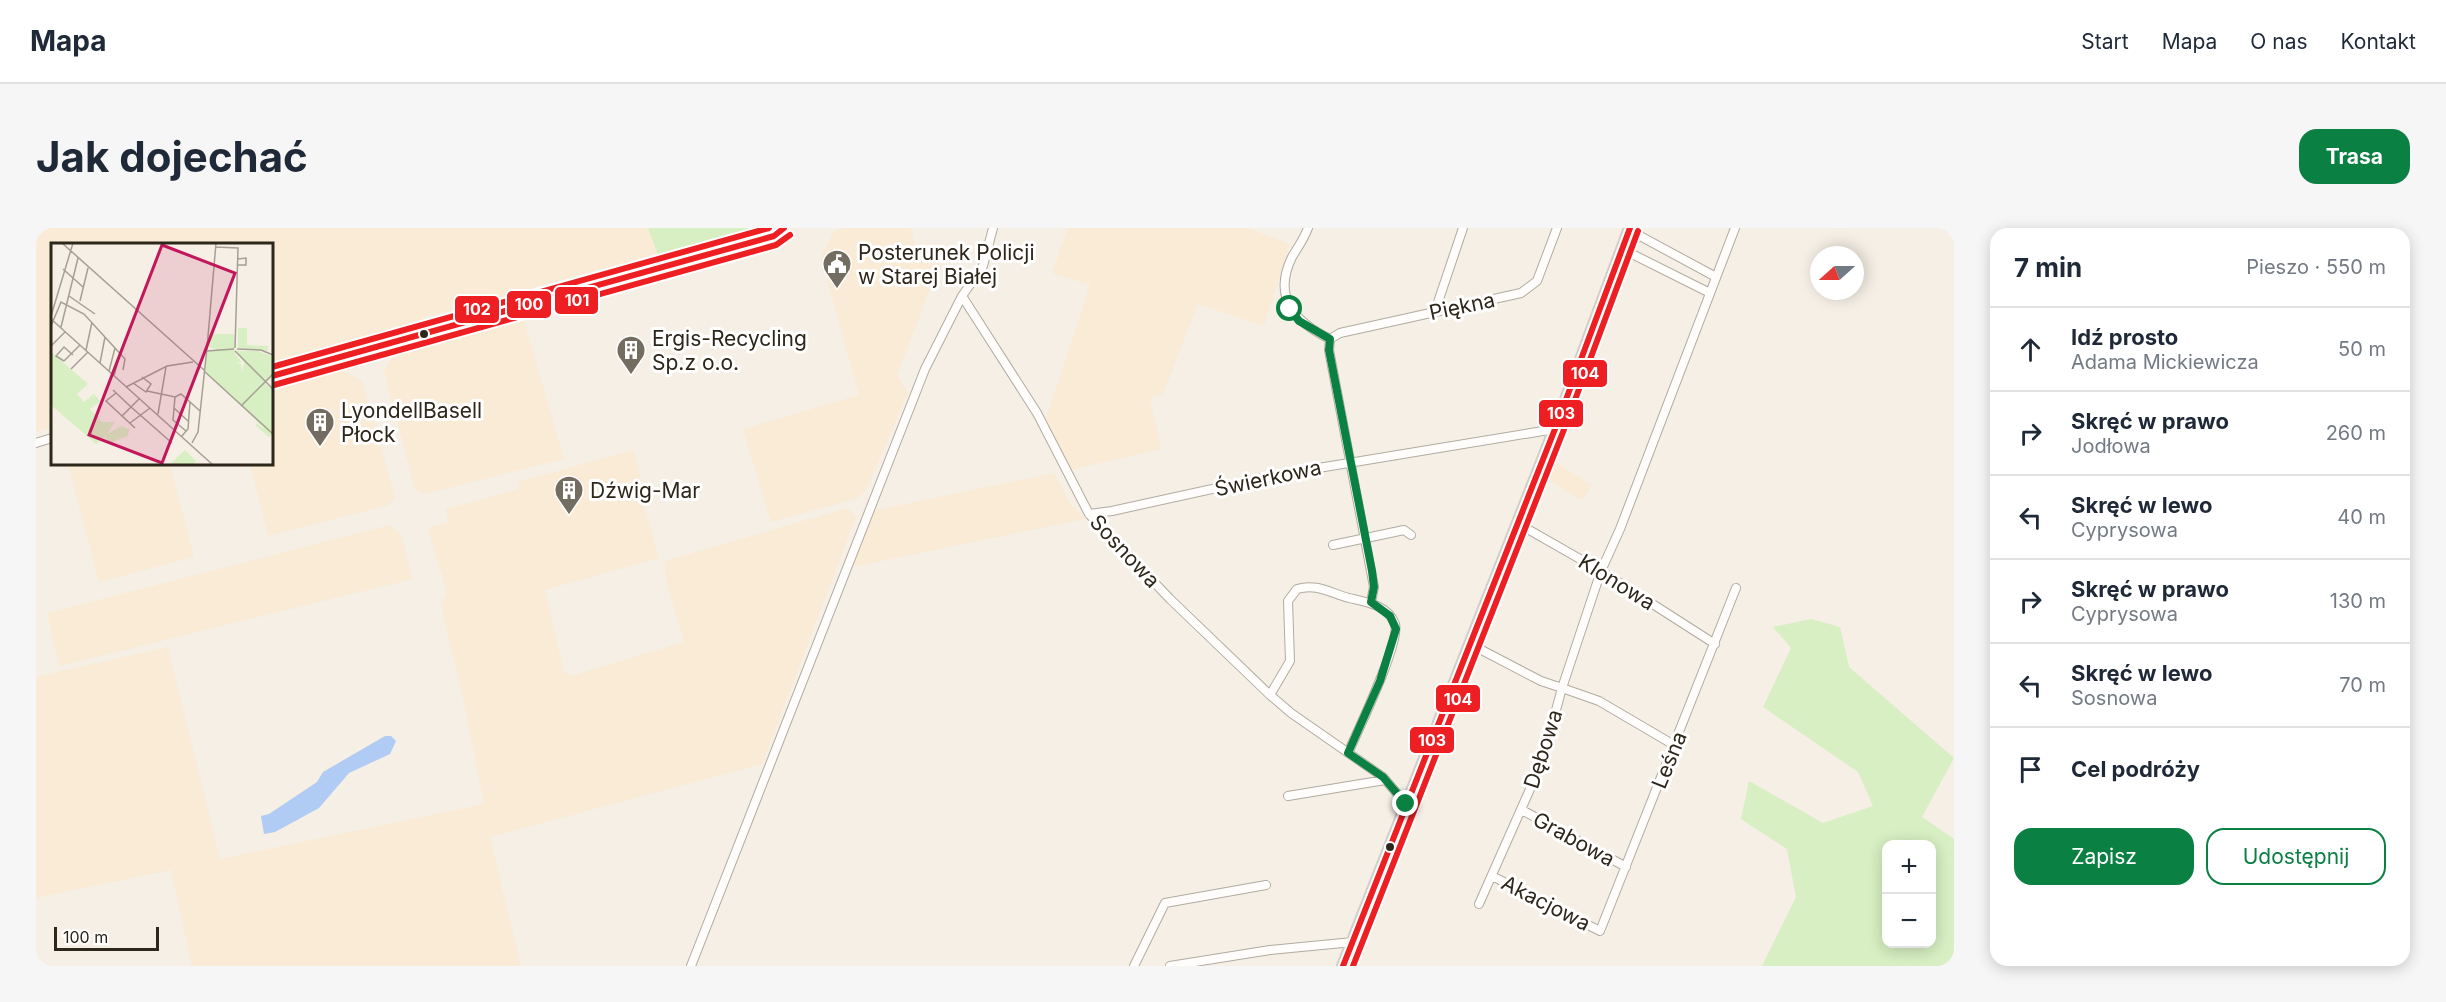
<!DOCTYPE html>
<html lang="pl">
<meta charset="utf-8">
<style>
body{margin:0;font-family:Inter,sans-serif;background:#f6f6f7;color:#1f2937}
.controls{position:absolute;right:18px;bottom:18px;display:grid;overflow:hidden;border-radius:12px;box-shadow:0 3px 15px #0003}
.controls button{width:54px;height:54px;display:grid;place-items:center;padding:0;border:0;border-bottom:2px solid #e0e1e3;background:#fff;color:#1f2937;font:30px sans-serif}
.compass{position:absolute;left:1774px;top:18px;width:54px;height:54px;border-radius:50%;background:#fff;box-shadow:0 3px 15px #0003;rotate:249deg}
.scale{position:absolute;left:18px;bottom:15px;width:105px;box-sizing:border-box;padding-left:6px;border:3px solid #2d261a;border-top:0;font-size:16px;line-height:21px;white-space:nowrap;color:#2d261a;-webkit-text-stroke:4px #fff;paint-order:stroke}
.stop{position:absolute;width:18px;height:18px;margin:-14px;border:4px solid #0b8043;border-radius:50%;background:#fff}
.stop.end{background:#0b8043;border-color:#fff;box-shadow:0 2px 6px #0008}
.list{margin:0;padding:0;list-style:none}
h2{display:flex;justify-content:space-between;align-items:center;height:78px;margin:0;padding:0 24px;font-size:26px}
h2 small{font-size:20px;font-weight:400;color:#747a83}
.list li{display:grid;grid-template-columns:39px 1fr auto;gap:18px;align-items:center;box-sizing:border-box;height:84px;padding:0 24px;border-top:2px solid #e0e1e3}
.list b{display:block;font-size:22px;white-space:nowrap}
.list p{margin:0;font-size:20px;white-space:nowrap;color:#747a83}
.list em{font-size:20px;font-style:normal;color:#747a83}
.actions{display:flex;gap:12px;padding:18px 24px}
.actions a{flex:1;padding:14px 0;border:2px solid #0b8043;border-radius:18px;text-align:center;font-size:21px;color:#0b8043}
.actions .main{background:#0b8043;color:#fff}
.icon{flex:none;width:33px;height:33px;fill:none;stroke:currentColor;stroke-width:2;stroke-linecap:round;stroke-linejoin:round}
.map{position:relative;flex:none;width:1918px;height:738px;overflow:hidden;border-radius:18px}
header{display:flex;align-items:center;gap:36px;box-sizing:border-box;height:84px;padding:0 30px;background:#fff;border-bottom:2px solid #e0e1e3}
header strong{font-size:28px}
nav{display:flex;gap:33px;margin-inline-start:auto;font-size:21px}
.intro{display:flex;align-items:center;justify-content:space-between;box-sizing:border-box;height:144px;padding:0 36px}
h1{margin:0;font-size:42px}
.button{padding:15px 27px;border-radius:18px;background:#0b8043;color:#fff;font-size:21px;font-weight:700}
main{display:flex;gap:36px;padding:0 36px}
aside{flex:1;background:#fff;border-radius:18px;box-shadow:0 3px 15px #0003}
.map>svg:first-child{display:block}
</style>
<header>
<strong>Mapa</strong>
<nav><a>Start</a><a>Mapa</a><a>O nas</a><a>Kontakt</a></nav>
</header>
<div class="intro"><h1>Jak dojechać</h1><a class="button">Trasa</a></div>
<main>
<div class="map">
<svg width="1918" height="738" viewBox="0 0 1918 738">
<rect width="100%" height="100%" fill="#f5efe5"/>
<path fill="#f9ebd6" d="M0 0H612L621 26 387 90 388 94 236 137V16H16V199L0 204Z
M809 0H875L879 16 907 27 861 147 872 165 830 262 822 270 735 294 707 201 823 167 785 29 798 3Z
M1032 0H1211L1254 16 1228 98 1162 76 1127 166 1114 170 1125 221 1034 242 1009 193 1054 57 1016 45Z
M486 86 528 231 389 266 379 262 348 143 362 121Z
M301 139 326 153 359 269 353 277 232 308 214 236H236V158Z
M597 222 611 272 607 274 623 330 509 362 528 444 535 448 648 414 629 348V333L812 280 820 289 726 536 454 609 485 738H156L135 642 0 670V449L132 419 184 631 448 576 428 474 405 377 411 364 392 300 412 294 410 281 483 261 482 254Z
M1519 234 1556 257 1546 272 1511 251Z
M32 236H134L158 329 63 354Z
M1018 245 1033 274 1049 291 817 339 835 283Z
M354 297 365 307 377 351 23 438 11 385Z"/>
<path fill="#d7efc2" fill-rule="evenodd" d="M612 0H727L697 11 623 30Z
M1775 391 1804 399 1813 439 1918 530 1886 589 1918 611V738H1726L1760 669 1751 621 1705 591 1713 553 1787 595 1837 578 1822 544 1727 479 1755 420 1737 399ZM1896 616V716H1850V616Z"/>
<path fill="#b0cbf4" d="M349 508H355L360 513 354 526 313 545 283 580 239 604 228 606 225 588 233 586 281 554 287 544Z"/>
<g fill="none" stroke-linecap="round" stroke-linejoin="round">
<g stroke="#b1aba1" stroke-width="10">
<path id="minor" d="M1272 0C1268 11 1262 19 1256 29 1236 70 1259 94 1294 111
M1593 2 1680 49
M1586 21 1674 65
M926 68 1001 185 1053 286 1134 371 1234 467 1255 485 1347 549 1370 576
M1399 83 1427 0
M1294 111 1304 105 1485 65 1501 53 1521 0
M1294 111 1293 122 1338 359 1335 374
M236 148 738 8 748 0
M0 215 16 210
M1053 286 1076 283 1240 247 1519 201
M1481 295 1565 343 1679 416
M1297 317 1368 302 1375 307
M1434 416 1505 453 1526 460 1506 534 1443 676
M1234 467 1254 433 1252 373 1261 361C1281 355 1294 365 1313 370 1330 374 1352 377 1359 396 1365 414 1321 504 1312 525
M1638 517 1563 473 1526 460 1565 343 1584 301 1699 0
M1252 568 1349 552
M1486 582 1590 639
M1456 648 1564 703 1700 360
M655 738 889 141 926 68 947 38 957 0
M1098 738 1129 675 1230 657
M1134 738 1234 722 1317 714"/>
</g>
<g stroke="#d1cec8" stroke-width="14">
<path id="major" d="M1307 738 1519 201 1594 0"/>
</g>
<use href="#minor" stroke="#fefdfb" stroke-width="8"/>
<use href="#major" stroke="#e5e1d7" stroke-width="10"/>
<g stroke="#fff" stroke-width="10">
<path id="bus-1" d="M236 148 738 8 748 0"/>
</g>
<g stroke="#fff" stroke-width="10">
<path id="bus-2" d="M238 157 740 17 754 7"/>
</g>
<g stroke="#fff" stroke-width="10">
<path id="bus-3" d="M236 139 733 0"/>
</g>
<g stroke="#fff" stroke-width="10">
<path id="bus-4" d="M1307 738 1519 201 1594 0"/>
</g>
<g stroke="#fff" stroke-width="10">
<path id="bus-5" d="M1317 738 1527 204 1602 3"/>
</g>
<use href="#bus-1" stroke="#ee1f23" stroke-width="6"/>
<use href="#bus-2" stroke="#ee1f23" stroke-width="6"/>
<use href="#bus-3" stroke="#ee1f23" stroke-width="6"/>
<use href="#bus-4" stroke="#ee1f23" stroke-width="6"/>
<use href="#bus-5" stroke="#ee1f23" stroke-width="6"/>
</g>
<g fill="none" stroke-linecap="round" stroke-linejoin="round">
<path stroke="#0b8043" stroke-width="8" d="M1254 81 1263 93 1294 111 1293 122 1336 343 1338 359 1335 374 1354 388 1360 401 1344 453 1312 525 1347 549 1370 576"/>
</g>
<defs>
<g id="civic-pin" transform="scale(1.5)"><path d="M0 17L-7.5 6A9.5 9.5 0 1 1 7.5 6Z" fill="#736c61" stroke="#fff"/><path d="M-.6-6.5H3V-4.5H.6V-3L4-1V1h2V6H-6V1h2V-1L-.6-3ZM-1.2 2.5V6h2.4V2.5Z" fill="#fff"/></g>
<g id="building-pin" transform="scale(1.5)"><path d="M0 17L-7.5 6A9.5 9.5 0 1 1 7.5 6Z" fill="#736c61" stroke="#fff"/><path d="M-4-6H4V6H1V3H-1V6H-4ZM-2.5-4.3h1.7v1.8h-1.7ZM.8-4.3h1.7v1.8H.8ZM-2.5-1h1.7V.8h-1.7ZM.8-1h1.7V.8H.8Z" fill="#fff"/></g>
</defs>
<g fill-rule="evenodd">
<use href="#civic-pin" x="801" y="36"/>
<use href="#building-pin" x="595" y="122"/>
<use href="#building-pin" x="284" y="194"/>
<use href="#building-pin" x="533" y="262"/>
</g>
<g fill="#2d261a" stroke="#fff" stroke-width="2">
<circle cx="388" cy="106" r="5"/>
<circle cx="1354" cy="619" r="5"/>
</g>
<g text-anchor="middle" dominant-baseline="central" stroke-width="6" stroke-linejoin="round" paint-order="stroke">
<g font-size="21" fill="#2d261a" stroke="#fff" text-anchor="start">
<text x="822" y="24">Posterunek Policji<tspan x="822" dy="24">w Starej Białej</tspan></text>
<text x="616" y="110">Ergis-Recycling<tspan x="616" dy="24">Sp.z o.o.</tspan></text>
<text x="305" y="182">LyondellBasell<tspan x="305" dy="24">Płock</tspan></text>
<text x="554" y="262">Dźwig-Mar</text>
</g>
<g font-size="21" fill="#2d261a" stroke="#fff">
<text transform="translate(1426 78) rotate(-12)">Piękna</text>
<text transform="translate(1232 250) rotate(-12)">Świerkowa</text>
<text transform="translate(1089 323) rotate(47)">Sosnowa</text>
<text transform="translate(1581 354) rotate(32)">Klonowa</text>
<text transform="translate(1507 521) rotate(-72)">Dębowa</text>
<text transform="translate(1633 532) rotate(-68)">Leśna</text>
<text transform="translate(1538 611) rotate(29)">Grabowa</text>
<text transform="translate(1510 675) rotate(27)">Akacjowa</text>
</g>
</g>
<g transform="translate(15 15)">
<rect width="222" height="222" fill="#f5efe5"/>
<path d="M187 85H196V102L217 103V108L187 105ZM157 91H183L184 111 191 119H185L190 121 191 130 193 119 185 108H207L222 114V133L214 141 222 146V192L218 194 205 183V180L215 187 154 128 156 108 166 106 156 104ZM0 109 37 141 26 151 33 159 43 151 49 158 39 166 51 179H64L57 190 71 183 79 187 76 193 59 200 54 194 45 201 0 162ZM134 207 145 218 141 222H118Z" fill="#d7efc2"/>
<path fill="none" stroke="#a59f94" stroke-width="1.5" d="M11 0 153 127M164 4 187 5 184 105M187 22H195V15L187 16M12 26 32 44M18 53 44 71M29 58 37 25M0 73 22 0M0 76 162 222M0 83 10 59 33 71 74 116 72 127M10 84 27 15M0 103 14 89M156 105 165 0M186 106 210 107 222 112M35 107 41 79M156 108 183 106M184 108 222 146M13 118 5 113 13 104 22 112M13 118 29 102M49 120 54 94M20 126 37 109M58 128 64 105M153 128 222 191M63 133 69 110M82 140 95 149 100 141 91 134M75 144 116 123 142 119M62 147 80 164 88 156M96 148 124 154 130 151 149 168M65 150 55 158 84 185M124 154 122 177 135 188M190 163 222 131M123 165 137 178M107 171 115 124M71 173 80 164 121 200M79 180 99 165M130 194 137 186 139 159M141 200 147 189 156 105"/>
<path fill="#c2185b" fill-opacity="0.15" stroke="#c2185b" stroke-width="3" d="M111 2 184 30 111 220 38 192Z"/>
<rect width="222" height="222" fill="none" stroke="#2d261a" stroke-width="3"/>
</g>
<g stroke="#fff" stroke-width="2">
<rect x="518" y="58" width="45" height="29" rx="6" fill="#ee1f23"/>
<rect x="470" y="62" width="46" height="29" rx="6" fill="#ee1f23"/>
<rect x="418" y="67" width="46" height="29" rx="6" fill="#ee1f23"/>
<rect x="1526" y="131" width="46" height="29" rx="6" fill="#ee1f23"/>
<rect x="1502" y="171" width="46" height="29" rx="6" fill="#ee1f23"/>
<rect x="1399" y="456" width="46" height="29" rx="6" fill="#ee1f23"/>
<rect x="1373" y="498" width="46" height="28" rx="6" fill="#ee1f23"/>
</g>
<g font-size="16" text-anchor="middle" font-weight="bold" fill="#fff">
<text x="541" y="78">101</text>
<text x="493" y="82">100</text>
<text x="441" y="87">102</text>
<text x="1549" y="151">104</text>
<text x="1525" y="191">103</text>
<text x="1422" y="477">104</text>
<text x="1396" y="518">103</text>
</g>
</svg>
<div class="controls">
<button>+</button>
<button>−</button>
</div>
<svg class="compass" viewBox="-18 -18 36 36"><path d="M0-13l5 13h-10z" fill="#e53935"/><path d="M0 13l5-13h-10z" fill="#747a83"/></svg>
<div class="scale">100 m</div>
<div class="stop" style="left:1254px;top:81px"></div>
<div class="stop end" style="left:1370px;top:576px"></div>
</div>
<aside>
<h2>7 min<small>Pieszo · 550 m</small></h2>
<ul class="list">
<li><svg class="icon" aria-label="ahead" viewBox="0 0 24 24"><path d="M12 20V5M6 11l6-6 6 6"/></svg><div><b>Idź prosto</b><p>Adama Mickiewicza</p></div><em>50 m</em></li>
<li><svg class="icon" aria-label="right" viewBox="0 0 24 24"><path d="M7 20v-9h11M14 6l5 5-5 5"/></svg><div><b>Skręć w prawo</b><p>Jodłowa</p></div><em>260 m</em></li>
<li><svg class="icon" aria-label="left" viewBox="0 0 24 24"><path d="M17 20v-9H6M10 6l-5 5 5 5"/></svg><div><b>Skręć w lewo</b><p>Cyprysowa</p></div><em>40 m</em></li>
<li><svg class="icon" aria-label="right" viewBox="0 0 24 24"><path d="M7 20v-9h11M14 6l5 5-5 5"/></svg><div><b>Skręć w prawo</b><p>Cyprysowa</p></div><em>130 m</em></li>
<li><svg class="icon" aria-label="left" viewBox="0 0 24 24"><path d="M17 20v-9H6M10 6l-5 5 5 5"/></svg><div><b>Skręć w lewo</b><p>Sosnowa</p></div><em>70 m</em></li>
<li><svg class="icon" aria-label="arrive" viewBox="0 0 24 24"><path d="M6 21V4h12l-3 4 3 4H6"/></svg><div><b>Cel podróży</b></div></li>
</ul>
<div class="actions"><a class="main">Zapisz</a><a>Udostępnij</a></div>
</aside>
</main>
